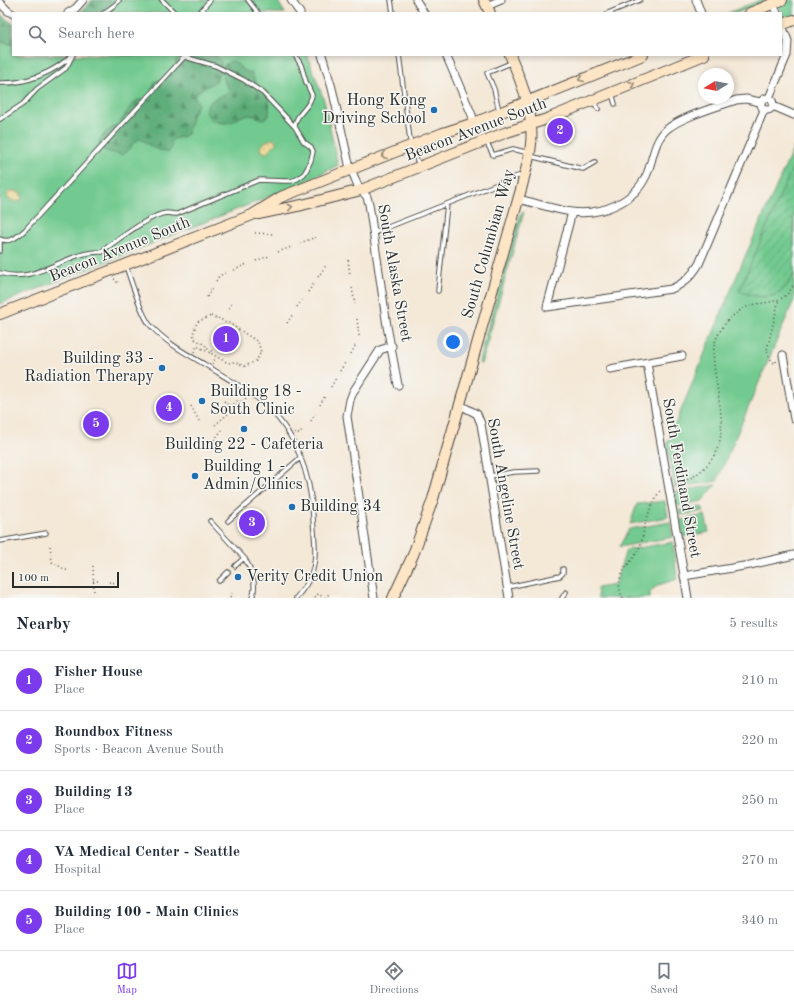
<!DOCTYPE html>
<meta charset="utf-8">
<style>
body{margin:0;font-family:"Old Standard TT",serif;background:#f6f6f7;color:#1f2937}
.compass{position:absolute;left:698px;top:68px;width:36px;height:36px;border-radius:50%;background:#fff;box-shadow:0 2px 6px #0003;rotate:260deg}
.scale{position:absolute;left:12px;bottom:10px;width:107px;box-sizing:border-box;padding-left:4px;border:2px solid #2b2b2b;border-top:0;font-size:11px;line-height:14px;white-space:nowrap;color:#2b2b2b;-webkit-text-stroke:3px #f6f6f2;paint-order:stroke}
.you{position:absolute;left:453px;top:342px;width:14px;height:14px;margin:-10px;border:3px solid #fff;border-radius:50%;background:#1a73e8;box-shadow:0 0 0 6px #1a73e833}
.badge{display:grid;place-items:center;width:26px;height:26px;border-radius:50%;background:#7c3aed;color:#fff;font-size:13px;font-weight:700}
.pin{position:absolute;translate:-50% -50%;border:2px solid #fff;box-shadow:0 1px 4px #0006}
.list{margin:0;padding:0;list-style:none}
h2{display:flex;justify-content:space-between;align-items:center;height:52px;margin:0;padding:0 16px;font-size:17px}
h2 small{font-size:13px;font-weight:400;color:#747a83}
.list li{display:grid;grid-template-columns:26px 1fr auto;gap:12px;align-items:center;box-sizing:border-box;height:60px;padding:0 16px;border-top:1px solid #e0e1e3}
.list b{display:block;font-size:15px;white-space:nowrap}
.list p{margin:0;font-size:13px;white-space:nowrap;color:#747a83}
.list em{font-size:13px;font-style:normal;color:#747a83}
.icon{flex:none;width:22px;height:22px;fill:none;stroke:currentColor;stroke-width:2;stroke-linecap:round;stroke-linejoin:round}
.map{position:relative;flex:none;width:794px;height:598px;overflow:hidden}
.search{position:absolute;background:#fff;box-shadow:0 2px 6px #0003;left:12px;right:12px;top:12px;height:44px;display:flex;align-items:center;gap:10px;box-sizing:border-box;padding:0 14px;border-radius:0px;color:#747a83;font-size:15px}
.sheet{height:352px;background:#fff}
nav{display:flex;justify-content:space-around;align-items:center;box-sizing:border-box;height:56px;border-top:1px solid #e0e1e3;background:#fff;font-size:11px;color:#747a83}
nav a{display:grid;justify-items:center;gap:2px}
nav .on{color:#7c3aed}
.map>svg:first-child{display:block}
</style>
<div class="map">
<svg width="794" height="598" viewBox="0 0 794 598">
<defs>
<pattern id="forest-firs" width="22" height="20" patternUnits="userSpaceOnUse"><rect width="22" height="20" fill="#5eae7a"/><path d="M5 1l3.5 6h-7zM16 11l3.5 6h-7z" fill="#4e8e64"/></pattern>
<pattern id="sand-dots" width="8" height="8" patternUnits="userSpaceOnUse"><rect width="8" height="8" fill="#eeda9e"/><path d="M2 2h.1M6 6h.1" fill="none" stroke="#cb8" stroke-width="1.8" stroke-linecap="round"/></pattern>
<pattern id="garden-furrows" width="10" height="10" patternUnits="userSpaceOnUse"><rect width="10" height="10" fill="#73ca90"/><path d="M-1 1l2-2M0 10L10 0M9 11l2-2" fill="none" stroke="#5fa476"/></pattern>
</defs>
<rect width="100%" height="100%" fill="#f6f6f2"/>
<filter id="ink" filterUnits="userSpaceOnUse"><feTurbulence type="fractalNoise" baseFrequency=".025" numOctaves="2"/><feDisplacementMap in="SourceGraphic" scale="8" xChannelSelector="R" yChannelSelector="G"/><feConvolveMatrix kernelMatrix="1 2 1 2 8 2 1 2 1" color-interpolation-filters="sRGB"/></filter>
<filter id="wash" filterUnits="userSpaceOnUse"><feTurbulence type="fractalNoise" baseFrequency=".012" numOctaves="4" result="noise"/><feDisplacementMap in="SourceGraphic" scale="16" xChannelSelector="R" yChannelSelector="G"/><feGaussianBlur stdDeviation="0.9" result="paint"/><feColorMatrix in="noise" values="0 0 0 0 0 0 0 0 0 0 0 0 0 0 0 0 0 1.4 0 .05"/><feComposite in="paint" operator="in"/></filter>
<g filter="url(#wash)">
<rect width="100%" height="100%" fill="#f4e8d7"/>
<path fill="#73ca90" stroke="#4f7a5e" d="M112 0H277L285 13H98Z
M760 0H769L736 13H728Z
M792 0H794V17L784 21 778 5Z
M0 42 13 44V55H307L324 100 338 165 303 183 0 304Z
M794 147V300L717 481 675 488 667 444 743 261Z
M524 212 481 364 479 362 483 344 521 213Z
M716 485 702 501 677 506 675 492Z
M665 501 668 517 630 524 637 504Z
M702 507 704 511 681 515 679 513V510Z
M705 515 709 532 683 537 680 520Z
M670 522 673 537 619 547 629 529Z
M673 542 677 579 658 585 650 592V598H598L597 588 615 585 626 550Z"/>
<path fill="url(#forest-firs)" stroke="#446c52" d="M92 0H112L98 13H80Z
M0 14 13 24V44L0 42Z
M182 55 215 56 219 59 221 64 216 81 197 92 194 97 198 103C197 108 194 110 193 114 190 122 190 130 185 136L174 139 170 142 172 145 168 153 154 148 141 139C131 141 131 150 123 155L106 151 100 146C97 134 114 129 121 121 126 115 129 106 136 101 140 98 146 102 151 100L152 89 156 81 163 80 175 67 176 60Z
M234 61 243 70 251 73C254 76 254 81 257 85 259 87 263 88 265 90 271 97 269 108 269 116L264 119C259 118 253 115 248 115 241 115 237 120 231 122 225 124 218 122 212 121L205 111C210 96 220 100 229 90L223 79 222 67 229 62Z"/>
<path fill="url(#sand-dots)" stroke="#8c8264" d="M273 139 276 141V144L271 147 268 153 263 152 261 149C262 143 267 140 273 139Z
M10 191 20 192 22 197 21 200 16 202 8 199 7 194Z"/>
<path fill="url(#garden-furrows)" stroke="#4f7a5e" d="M794 164V274C781 300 764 301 739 291Z"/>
</g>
<g filter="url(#ink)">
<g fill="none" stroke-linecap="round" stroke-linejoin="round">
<g stroke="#494745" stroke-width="5.5">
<path id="service" d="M162 0 175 13
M248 0 258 13
M391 0 393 13
M104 13C108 9 118 4 119 0
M199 13 210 0
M608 13 640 0
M399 55 410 140 419 166
M0 83C25 84 54 73 72 55
M612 93 615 104
M593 101 598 109
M499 111 494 89 487 73 513 62
M0 119 23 104 37 89 66 68 73 55
M295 127C295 113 310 109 312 95L306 82 301 65 295 55
M486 141 493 155 513 149 529 153
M530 156 583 169 595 162
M373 233 523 174
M0 239C10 244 18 236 25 230L186 55
M0 242V251
M126 266C131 281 141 314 150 325 165 342 185 353 204 364 223 376 244 387 262 402 296 431 311 475 313 518 314 536 318 558 311 575 308 584 302 591 296 598
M0 273C38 285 67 250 102 252L106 248C121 238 151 214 167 213 170 213 173 214 177 214L259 180 284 181H291L297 179 304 174 307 169 311 160 313 151 311 147 304 142 295 127 263 93 244 80 216 66 185 57
M438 291 447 204
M490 476 514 472 538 471
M210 521 245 559C252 571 258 585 252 598
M228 521 301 457
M0 541 46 533
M235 566 244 558
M219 581 228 572
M508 587 560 576 563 573V569
M562 598 566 592"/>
</g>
<g stroke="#494745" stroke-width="9">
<path id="minor" d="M291 0 300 13
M416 0 424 13
M696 0 701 13
M0 3 8 11 13 14
M773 4 777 13
M487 6 501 0
M68 13 76 8 83 0
M322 55 332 88 349 164 358 186 367 197 369 204 387 326 398 385
M446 55 472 115 474 123
M761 104a6 6 0 1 1 12 0a6 6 0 1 1-12 0Z
M769 98 787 55 788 41 781 23
M773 106 794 115
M518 199C536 203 553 209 571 212 601 216 635 202 647 174 653 159 654 141 666 130 680 117 717 107 736 100L746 99 760 102
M572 212 547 307 671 289C684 284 692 276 699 264L764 110
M783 355 794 419
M647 363 688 598
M610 369 682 356
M460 405 477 414 481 424 509 598
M684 576 750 565 794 555
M374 598 347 416 350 400 353 392 380 350 392 346"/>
</g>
<g stroke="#494745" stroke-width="12">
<path id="secondary" d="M484 0 490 13
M750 13 782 0
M781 25 794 20
M258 214 302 205 361 190 507 132 547 119 704 55
M0 314 252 215 281 197 443 133 474 123 643 55
M393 598 413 555 433 499 522 186C525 172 530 158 531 144 534 113 522 83 510 55"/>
</g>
<path stroke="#494745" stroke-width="1.5" stroke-dasharray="1 3" stroke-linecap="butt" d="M255 233 274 234
M300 243 316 237
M278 252 291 247
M348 260 350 275
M256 261 269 256
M234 270 247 264
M318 277 327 264
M114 279 116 280 118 285
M216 281 219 276 225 273
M352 288 355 304
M308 292 314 283
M207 297 212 288
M297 307 303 298
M229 308 232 303
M211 316 218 319 219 318 226 323H229L258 342 261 352 256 361 245 366 234 362 228 363 212 354 213 352 208 349 205 345 195 339 193 334 197 322Z
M357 319 359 336
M287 323 293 314
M194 352 197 346 212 354
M351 354 356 344
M776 361V363H774C770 359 768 356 767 350L779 299
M212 364 216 357
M340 371 346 361
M331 387 336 378
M224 401 229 406 239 400 240 402
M320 405 325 396
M191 406 199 421
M311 421 315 414
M215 425 246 398
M294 433 299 434 303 429
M210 440H214L222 430
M676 484C686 481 694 477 702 470 731 444 720 412 716 379 714 367 712 353 715 342 722 323 736 309 756 304 764 303 775 302 782 298 788 295 791 289 794 284
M50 546 52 562 68 571
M93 566 94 594
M93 581H101
M109 582 116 583
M230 597 232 593
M315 598 318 594 324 598
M325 598 330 593
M623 598C610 573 636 563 641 543 643 538 643 531 645 525 648 513 654 500 661 489"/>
<use href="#service" stroke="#fff" stroke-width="3.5"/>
<use href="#minor" stroke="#fff" stroke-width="7"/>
<use href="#secondary" stroke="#fde5c5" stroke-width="10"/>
</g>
<defs><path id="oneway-chevron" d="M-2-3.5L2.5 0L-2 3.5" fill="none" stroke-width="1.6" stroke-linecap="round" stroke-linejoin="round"/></defs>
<g stroke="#948878">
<use href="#oneway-chevron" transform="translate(581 79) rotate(158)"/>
<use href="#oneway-chevron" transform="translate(632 84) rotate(-23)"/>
<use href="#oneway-chevron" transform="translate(384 156) rotate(158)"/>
<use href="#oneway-chevron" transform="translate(290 207) rotate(-12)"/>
</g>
</g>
<g fill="#1f6fb2" stroke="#f6f6f2" stroke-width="1.5">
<circle cx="434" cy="110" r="4"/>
<circle cx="162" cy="368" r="4"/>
<circle cx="202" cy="401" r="4"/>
<circle cx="244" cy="429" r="4"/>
<circle cx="195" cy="476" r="4"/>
<circle cx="292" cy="507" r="4"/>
<circle cx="238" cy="577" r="4"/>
</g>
<g text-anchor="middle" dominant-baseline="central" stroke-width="3" stroke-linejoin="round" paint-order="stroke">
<g font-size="16" fill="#2b2b2b" stroke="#f6f6f2" text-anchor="start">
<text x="426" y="101" text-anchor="end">Hong Kong<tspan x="426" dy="18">Driving School</tspan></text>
<text x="154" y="359" text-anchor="end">Building 33 -<tspan x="154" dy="18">Radiation Therapy</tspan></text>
<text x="210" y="392">Building 18 -<tspan x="210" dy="18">South Clinic</tspan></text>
<text x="244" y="445" text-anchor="middle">Building 22 - Cafeteria</text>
<text x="203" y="467">Building 1 -<tspan x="203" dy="18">Admin/Clinics</tspan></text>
<text x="300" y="507">Building 34</text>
<text x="246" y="577">Verity Credit Union</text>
</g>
<g font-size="16" fill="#2b2b2b" stroke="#f6f6f2">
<text transform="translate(476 130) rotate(-21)">Beacon Avenue South</text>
<text transform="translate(489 244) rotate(-74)">South Columbian Way</text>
<text transform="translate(120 250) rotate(-22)">Beacon Avenue South</text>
<text transform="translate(394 273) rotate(80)">South Alaska Street</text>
<text transform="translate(681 478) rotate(80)">South Ferdinand Street</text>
<text transform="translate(505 494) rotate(80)">South Angeline Street</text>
</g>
</g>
</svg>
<svg class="compass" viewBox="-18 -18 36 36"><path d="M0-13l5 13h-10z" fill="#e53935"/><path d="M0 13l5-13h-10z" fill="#747a83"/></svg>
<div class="scale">100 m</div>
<div class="you"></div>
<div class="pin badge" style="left:226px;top:339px">1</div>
<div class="pin badge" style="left:560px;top:131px">2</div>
<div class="pin badge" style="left:252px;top:523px">3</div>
<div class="pin badge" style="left:169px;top:408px">4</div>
<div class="pin badge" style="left:96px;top:424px">5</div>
<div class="search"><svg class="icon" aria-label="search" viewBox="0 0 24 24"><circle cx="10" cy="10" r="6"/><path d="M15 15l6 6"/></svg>Search here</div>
</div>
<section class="sheet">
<h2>Nearby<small>5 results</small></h2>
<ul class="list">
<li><span class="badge">1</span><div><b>Fisher House</b><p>Place</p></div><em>210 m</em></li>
<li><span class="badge">2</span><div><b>Roundbox Fitness</b><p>Sports · Beacon Avenue South</p></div><em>220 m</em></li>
<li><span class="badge">3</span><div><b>Building 13</b><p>Place</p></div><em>250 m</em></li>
<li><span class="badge">4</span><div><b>VA Medical Center - Seattle</b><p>Hospital</p></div><em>270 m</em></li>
<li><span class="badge">5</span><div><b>Building 100 - Main Clinics</b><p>Place</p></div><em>340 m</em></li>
</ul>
</section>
<nav>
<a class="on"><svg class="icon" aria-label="map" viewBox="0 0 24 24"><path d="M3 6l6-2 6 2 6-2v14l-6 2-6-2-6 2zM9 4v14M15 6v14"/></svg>Map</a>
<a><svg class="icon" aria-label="directions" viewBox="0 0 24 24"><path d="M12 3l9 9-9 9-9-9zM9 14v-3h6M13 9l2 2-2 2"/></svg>Directions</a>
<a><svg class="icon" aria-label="saved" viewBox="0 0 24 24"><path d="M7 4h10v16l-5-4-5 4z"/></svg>Saved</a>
</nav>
